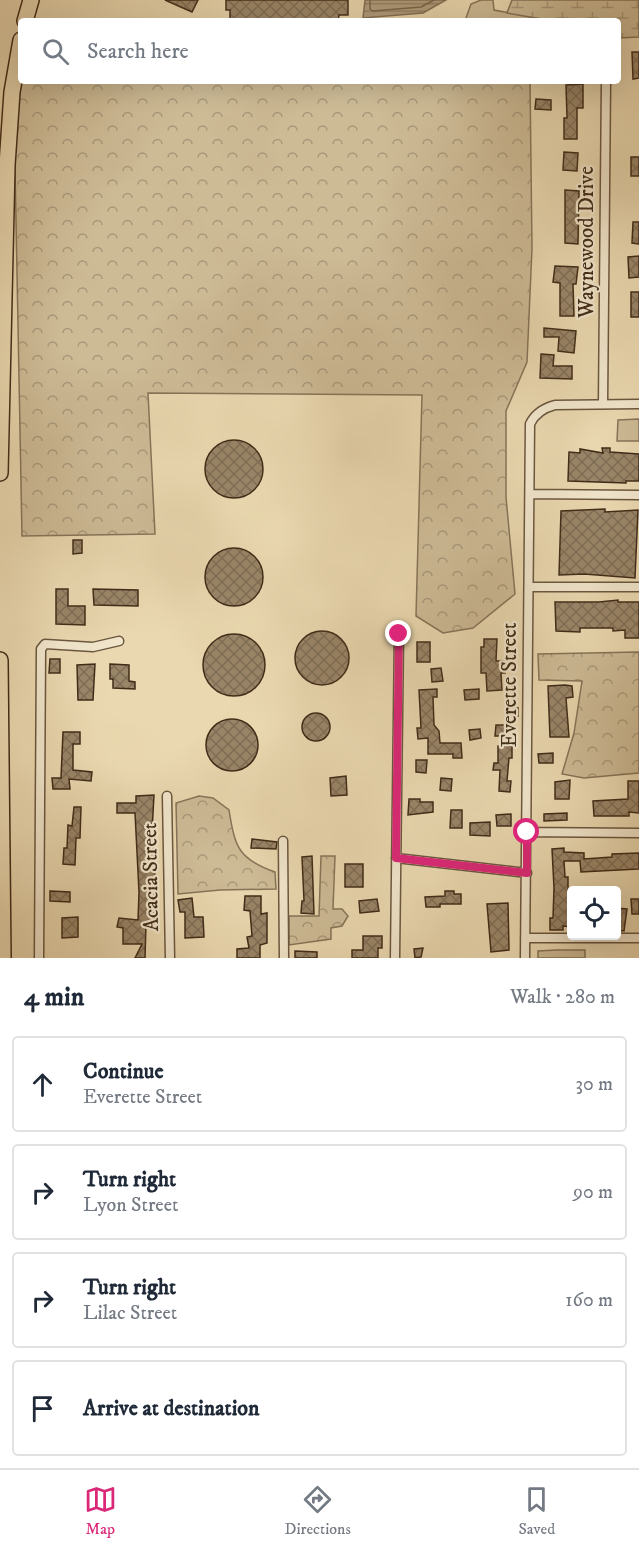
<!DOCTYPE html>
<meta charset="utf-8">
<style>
body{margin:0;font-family:"IM FELL DW Pica",serif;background:#f6f6f7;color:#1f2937}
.controls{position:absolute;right:18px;bottom:18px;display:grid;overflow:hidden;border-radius:6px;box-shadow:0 6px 24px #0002}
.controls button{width:54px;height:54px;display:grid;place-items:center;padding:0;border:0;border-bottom:2px solid #e0e1e3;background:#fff;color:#1f2937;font:30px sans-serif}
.stop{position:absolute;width:18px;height:18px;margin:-14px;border:4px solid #db2777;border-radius:50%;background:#fff}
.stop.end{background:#db2777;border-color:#fff;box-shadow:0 2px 6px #0008}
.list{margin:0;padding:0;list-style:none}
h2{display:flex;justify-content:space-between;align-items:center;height:78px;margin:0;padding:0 24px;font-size:26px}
h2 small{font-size:20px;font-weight:400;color:#747a83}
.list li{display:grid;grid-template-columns:39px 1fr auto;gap:18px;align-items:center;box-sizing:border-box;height:96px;margin:0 12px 12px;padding:0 12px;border:2px solid #e0e1e3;border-radius:6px}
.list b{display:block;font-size:22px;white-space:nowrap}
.list p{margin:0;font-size:20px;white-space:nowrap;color:#747a83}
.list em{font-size:20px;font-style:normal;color:#747a83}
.icon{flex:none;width:33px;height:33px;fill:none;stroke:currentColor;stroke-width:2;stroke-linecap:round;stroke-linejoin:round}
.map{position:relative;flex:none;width:639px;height:958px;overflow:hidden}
.search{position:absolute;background:#fff;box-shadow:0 6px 24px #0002;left:18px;right:18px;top:18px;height:66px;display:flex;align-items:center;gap:15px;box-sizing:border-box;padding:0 21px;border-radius:6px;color:#747a83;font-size:22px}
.sheet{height:510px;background:#fff}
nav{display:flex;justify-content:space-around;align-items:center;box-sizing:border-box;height:84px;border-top:2px solid #e0e1e3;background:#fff;font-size:16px;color:#747a83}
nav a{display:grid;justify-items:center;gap:3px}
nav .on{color:#db2777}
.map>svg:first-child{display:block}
</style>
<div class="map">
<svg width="639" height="958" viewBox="0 0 639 958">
<defs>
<pattern id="forest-crowns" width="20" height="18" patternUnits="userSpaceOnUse" patternTransform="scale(1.5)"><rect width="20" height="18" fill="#cdbb96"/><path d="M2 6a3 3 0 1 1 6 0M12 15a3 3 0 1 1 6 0" fill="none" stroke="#a8987a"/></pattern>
<pattern id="wetland-marsh" width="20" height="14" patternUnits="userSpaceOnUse" patternTransform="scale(1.5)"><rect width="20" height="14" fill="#cdbb96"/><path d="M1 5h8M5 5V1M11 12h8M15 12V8" fill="none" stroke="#a8987a"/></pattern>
<pattern id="water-rules" width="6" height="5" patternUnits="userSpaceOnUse" patternTransform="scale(1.5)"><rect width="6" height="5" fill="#b19e7d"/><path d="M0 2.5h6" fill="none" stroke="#928166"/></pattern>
<pattern id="building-cross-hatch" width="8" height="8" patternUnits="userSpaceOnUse" patternTransform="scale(1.5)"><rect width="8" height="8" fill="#998568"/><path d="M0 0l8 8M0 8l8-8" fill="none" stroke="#7e6d55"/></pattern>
</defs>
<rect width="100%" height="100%" fill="#ead8b0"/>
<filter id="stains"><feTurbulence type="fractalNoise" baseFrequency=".00333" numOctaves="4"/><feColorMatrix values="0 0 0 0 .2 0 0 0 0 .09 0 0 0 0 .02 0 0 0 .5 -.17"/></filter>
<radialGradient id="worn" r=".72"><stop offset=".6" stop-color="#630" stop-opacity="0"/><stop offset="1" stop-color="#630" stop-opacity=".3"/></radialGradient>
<path fill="#cdbb96" stroke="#877458" stroke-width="1.5" d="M481 0H493L494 10 553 21H465L471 4Z
M639 419V441H617L618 420Z
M557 950H585V958H538V951Z"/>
<path fill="url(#forest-crowns)" stroke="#877458" stroke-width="1.5" d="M13 62 21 81H530L532 248 527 362 506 411V497L515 594 473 628 443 633 416 616 422 395 148 393 155 534 22 536Z
M639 652V773L584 778 562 774 574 733 582 681 539 680 538 654Z
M199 796 213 798 229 810C235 847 238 859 275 872L276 889 220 890 178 894 176 803Z
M321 856H335L333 909H342L348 916 342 926 331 928V939L289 945V916H319Z"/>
<path fill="url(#wetland-marsh)" stroke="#877458" stroke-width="1.5" d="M512 0H639V37L618 38V21H553L507 13Z"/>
<path fill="url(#water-rules)" stroke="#847055" stroke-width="1.5" d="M365 0H446L423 13 363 18Z"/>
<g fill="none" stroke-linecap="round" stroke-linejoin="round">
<path stroke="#79654b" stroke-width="1.5" d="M370 0V9L373 11 421 7 434 0"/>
</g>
<path fill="url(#building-cross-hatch)" stroke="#412c19" stroke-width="1.5" d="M165 0H198L192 12Z
M226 0H348V15H339L338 21H239V19H230V10H226Z
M632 52H639V78L633 79Z
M583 84V108H577V139H564V118H567L566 85Z
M536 99 551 100V110L535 109Z
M564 152 578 153 577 171 563 170Z
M631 157H639V176H631Z
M565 190 579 191 578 244 565 243Z
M633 222H639V244L632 243Z
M639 256V277L629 278 628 257Z
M555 266 578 267 576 284H573L574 316H560V283L553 282Z
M631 292H639V317H631Z
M544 328 576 331 574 353 558 351 559 337H544Z
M541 354 554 355 553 366H572V379L540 378Z
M205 469a29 29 0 1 1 58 0a29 29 0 1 1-58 0Z
M602 448H610V452L639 454V481H626V483L568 481 569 452 580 453V449L603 453Z
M605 509V512L638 510 635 578 584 574 559 575 561 511Z
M73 540H82V553L73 554Z
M205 577a29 29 0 1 1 58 0a29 29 0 1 1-58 0Z
M56 589H68V606H85V625L56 624Z
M93 589 138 590V606L94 605Z
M618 600V602H639V638H625V630L613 631V628H580V632L556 631 555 602H599Z
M295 658a27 27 0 1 1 54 0a27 27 0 1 1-54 0Z
M203 665a31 31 0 1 1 62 0a31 31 0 1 1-62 0Z
M484 639H497L496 661H505V673H501L502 690 487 691 486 673H481V647H484Z
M417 642H430V662H417Z
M50 659H60V673H49Z
M95 664 93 700H78L77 665Z
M110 664 129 665V681L135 682V689L113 688V679H110Z
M441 668 443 681 432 682 431 669Z
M565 685 572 686 573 697 566 698 569 737H550L548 686Z
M437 689V697H433L434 725 439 731 440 743H461L462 758H453V754H428V738L418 739 417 728H421L419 690Z
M479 689V699L465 700 464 690Z
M508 708H518V716H508Z
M302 727a14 14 0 1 1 28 0a14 14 0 1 1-28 0Z
M206 745a26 26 0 1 1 52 0a26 26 0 1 1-52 0Z
M496 725H505V736H495Z
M480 729 481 738 470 740 469 730Z
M63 732H80V744H73V770L92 772 91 781 69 779 70 789H53L52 778H61Z
M498 746H512V758H509L507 781H511L510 792 499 791 500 770H493L494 763H498Z
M553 753V763H539L538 754Z
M416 760H427L426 773 416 772Z
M346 776 347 795 331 796 330 778Z
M441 778 452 779 451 791 440 790Z
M570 780 569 799H555V782Z
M628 781H639V813L629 812V816H594L593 801 628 799Z
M154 795 152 832 155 871 154 925 146 924 145 958H135L142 944H123V928L117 927 119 918 138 920 139 892 135 813H117V803H136V796Z
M409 799H420V802H433V812L408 815Z
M74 807H81L80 838H76L75 865 63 864 64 848H67L68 825 72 826Z
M451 810H462V828H450Z
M567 813V820L544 821V814Z
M511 814V826H497L496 815Z
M490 822V836L470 835V823Z
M252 839 277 842 276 849 251 848Z
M564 848V852L584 853V859L612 857V854L639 853V869L581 872 580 861H564L565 877H568V901H572V927L563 926V930H550V918H553L554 888 552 849Z
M312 856 314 914 301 913 302 901H304L302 857Z
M345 864H363V887H345Z
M50 891 70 892V902L50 901Z
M445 891H454V894H461V904H440V907H426L425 897 445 896Z
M245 896H261V914L267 913V943L260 945V958H237V949L249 948 247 937 252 936 250 911 244 910Z
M192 898 194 917H203L204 937 185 938V912H180L178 900Z
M377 899 379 911 360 913 359 901Z
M631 899H639V914H632Z
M508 903 509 950 491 952 487 904Z
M616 908 627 909 624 931 616 930Z
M78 917V937L62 938V918Z
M363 936H382V948H378V958H352V950H363Z
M423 948 421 957 415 958 414 949Z
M295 951 317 952V958H295Z"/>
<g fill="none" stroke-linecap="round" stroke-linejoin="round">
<g stroke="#6b573f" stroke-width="11">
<path id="minor" d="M603 404 606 81
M530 494 639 495
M529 587H639
M167 796 170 958
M527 832 639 833
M283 841 284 958
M396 858 527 873
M525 938H639
M39 958 41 649 45 644 93 647 119 641
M395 958 399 634
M525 958 530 424C535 413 544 408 555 405L639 404"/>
</g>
<g stroke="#412c19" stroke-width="18">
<path id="motorway" d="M25 21 31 0
M0 473 7 165 12 92 21 40
M0 660 3 958"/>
</g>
<use href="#minor" stroke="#f1e6cc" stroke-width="8"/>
<use href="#motorway" stroke="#ead8b0" stroke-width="15"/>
</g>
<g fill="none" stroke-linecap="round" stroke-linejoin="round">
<path stroke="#db2777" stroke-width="8" d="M399 634 396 858 527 873V832"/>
</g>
<g text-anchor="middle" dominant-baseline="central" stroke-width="4.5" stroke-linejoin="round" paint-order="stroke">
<g font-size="21" fill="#412c19" stroke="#f1e6cc">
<text transform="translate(587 242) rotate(-90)">Waynewood Drive</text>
<text transform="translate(510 685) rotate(-90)">Everette Street</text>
<text transform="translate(151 877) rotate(-91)">Acacia Street</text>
</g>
</g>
<rect width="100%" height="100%" filter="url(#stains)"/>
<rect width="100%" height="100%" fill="url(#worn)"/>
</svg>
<div class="controls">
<button><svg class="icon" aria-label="locate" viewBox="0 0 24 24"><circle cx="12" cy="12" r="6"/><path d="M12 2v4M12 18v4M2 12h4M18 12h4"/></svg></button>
</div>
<div class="stop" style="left:527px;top:832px"></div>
<div class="stop end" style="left:399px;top:634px"></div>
<div class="search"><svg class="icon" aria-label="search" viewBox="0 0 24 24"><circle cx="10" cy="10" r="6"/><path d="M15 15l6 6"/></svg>Search here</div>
</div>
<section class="sheet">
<h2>4 min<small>Walk · 280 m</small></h2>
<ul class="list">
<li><svg class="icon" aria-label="ahead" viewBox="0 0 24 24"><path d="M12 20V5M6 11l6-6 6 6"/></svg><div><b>Continue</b><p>Everette Street</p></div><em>30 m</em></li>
<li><svg class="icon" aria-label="right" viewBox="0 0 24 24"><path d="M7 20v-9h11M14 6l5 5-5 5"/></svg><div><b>Turn right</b><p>Lyon Street</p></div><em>90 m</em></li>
<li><svg class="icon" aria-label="right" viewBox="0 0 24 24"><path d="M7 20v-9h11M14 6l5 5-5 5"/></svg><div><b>Turn right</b><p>Lilac Street</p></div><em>160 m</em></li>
<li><svg class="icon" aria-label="arrive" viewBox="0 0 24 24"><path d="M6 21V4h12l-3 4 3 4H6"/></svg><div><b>Arrive at destination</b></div></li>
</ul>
</section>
<nav>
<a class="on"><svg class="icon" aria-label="map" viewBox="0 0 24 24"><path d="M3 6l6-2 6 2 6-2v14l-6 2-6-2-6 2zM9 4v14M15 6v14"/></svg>Map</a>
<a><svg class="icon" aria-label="directions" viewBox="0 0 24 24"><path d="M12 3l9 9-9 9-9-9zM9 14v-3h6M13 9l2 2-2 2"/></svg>Directions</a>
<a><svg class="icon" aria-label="saved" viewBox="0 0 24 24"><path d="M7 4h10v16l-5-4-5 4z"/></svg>Saved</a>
</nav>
